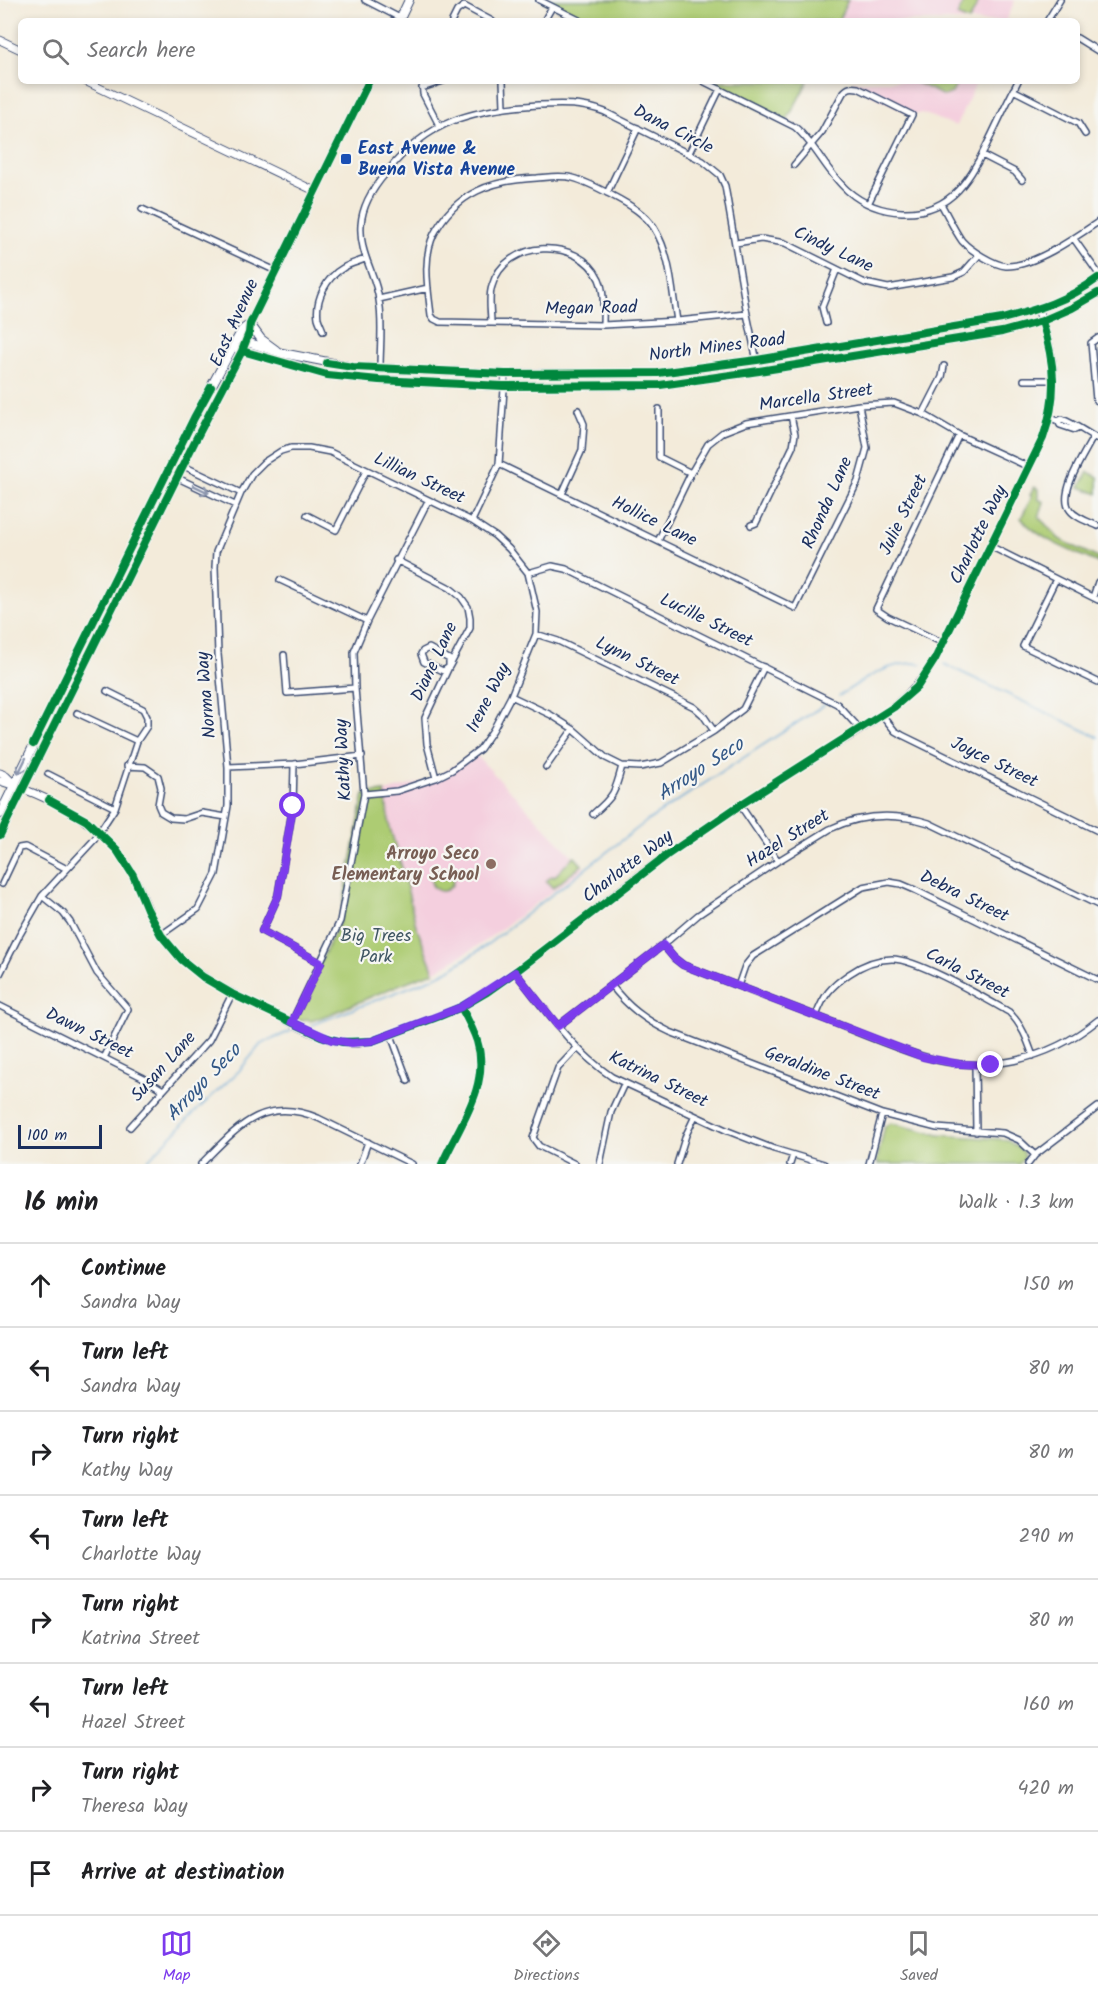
<!DOCTYPE html>
<meta charset="utf-8">
<style>
body{margin:0;font-family:Kalam,sans-serif;background:#f2f2f2;color:#202124}
.scale{position:absolute;left:18px;bottom:15px;width:84px;box-sizing:border-box;padding-left:6px;border:3px solid #1b2f5e;border-top:0;font-size:16px;line-height:21px;white-space:nowrap;color:#1b2f5e;-webkit-text-stroke:4px #f6f6f2;paint-order:stroke}
.stop{position:absolute;width:18px;height:18px;margin:-14px;border:4px solid #7c3aed;border-radius:50%;background:#fff}
.stop.end{background:#7c3aed;border-color:#fff;box-shadow:0 2px 6px #0008}
.list{margin:0;padding:0;list-style:none}
h2{display:flex;justify-content:space-between;align-items:center;height:78px;margin:0;padding:0 24px;font-size:26px}
h2 small{font-size:20px;font-weight:400;color:#757577}
.list li{display:grid;grid-template-columns:39px 1fr auto;gap:18px;align-items:center;box-sizing:border-box;height:84px;padding:0 24px;border-top:2px solid #e0e0e0}
.list b{display:block;font-size:22px;white-space:nowrap}
.list p{margin:0;font-size:20px;white-space:nowrap;color:#757577}
.list em{font-size:20px;font-style:normal;color:#757577}
.icon{flex:none;width:33px;height:33px;fill:none;stroke:currentColor;stroke-width:2;stroke-linecap:round;stroke-linejoin:round}
.map{position:relative;flex:none;width:1098px;height:1164px;overflow:hidden}
.search{position:absolute;background:#fff;box-shadow:0 3px 9px #0003;left:18px;right:18px;top:18px;height:66px;display:flex;align-items:center;gap:15px;box-sizing:border-box;padding:0 21px;border-radius:9px;color:#757577;font-size:22px}
.sheet{height:750px;background:#fff}
nav{display:flex;justify-content:space-around;align-items:center;box-sizing:border-box;height:84px;border-top:2px solid #e0e0e0;background:#fff;font-size:16px;color:#757577}
nav a{display:grid;justify-items:center;gap:3px}
nav .on{color:#7c3aed}
.map>svg:first-child{display:block}
</style>
<div class="map">
<svg width="1098" height="1164" viewBox="0 0 1098 1164">
<rect width="100%" height="100%" fill="#f6f6f2"/>
<filter id="ink" filterUnits="userSpaceOnUse"><feTurbulence type="fractalNoise" baseFrequency=".0167" numOctaves="2"/><feDisplacementMap in="SourceGraphic" scale="12" xChannelSelector="R" yChannelSelector="G"/><feConvolveMatrix kernelMatrix="1 2 1 2 8 2 1 2 1" color-interpolation-filters="sRGB"/></filter>
<filter id="wash" filterUnits="userSpaceOnUse"><feTurbulence type="fractalNoise" baseFrequency=".008" numOctaves="4" result="noise"/><feDisplacementMap in="SourceGraphic" scale="24" xChannelSelector="R" yChannelSelector="G"/><feGaussianBlur stdDeviation="1.35" result="paint"/><feColorMatrix in="noise" values="0 0 0 0 0 0 0 0 0 0 0 0 0 0 0 0 0 1.4 0 .05"/><feComposite in="paint" operator="in"/></filter>
<g filter="url(#wash)">
<rect width="100%" height="100%" fill="#f3ebda"/>
<path fill="#f4cfde" d="M848 0H1015L1006 21H838Z
M852 81H977L956 126 922 113 912 115 858 88Z
M474 753 584 868 481 944 434 972 416 926 404 875 390 828 385 792 436 778Z"/>
<path fill="#adcc73" stroke="#647e68" stroke-width="1.5" d="M542 0H848L838 21H581Z
M965 0H972L978 3 969 21 957 16Z
M703 81H808L786 122Z
M913 81H958L952 93 944 96Z
M1088 472 1098 477V494L1080 487Z
M1034 487 1038 489V499L1044 502 1039 517 1059 539 1098 558V563C1073 551 1039 540 1021 518L1032 497 1030 495Z
M385 792 390 828 404 875 416 926 434 972C392 985 353 1007 311 1021L307 1019 292 1022 340 921 364 794Z
M574 856 582 865 553 888 546 881 552 876 554 877Z
M431 880a11 11 0 1 1 22 0a11 11 0 1 1-22 0Z
M891 1123 940 1135 999 1139 1008 1141 1023 1151 1024 1158 1019 1164H878L877 1160 885 1126Z"/>
<g fill="none" stroke-linecap="round" stroke-linejoin="round">
<path stroke="#5fa3d4" stroke-width="1.5" d="M944 664 1098 737
M839 696C863 680 892 659 922 664
M312 1025 433 978 449 970 484 947 647 821 824 705
M144 1164 194 1113 239 1071 261 1044 291 1031"/>
</g>
</g>
<g filter="url(#ink)">
<g fill="none" stroke-linecap="round" stroke-linejoin="round">
<g stroke="#3b4b71" stroke-width="8">
<path id="minor" d="M365 0 400 18
M539 0 581 21
M452 21 457 11 464 6 492 21
M544 21 552 7
M1047 21 1060 0
M1077 38 1098 51
M422 81 423 94 440 127
M503 81 504 107
M703 81 795 127C816 145 827 173 848 191 863 204 882 211 902 212 954 214 972 175 992 134 1000 117 1009 99 1018 81
M422 88 443 81
M1013 90 1078 123 1085 134
M689 153 720 89
M982 155 1015 172 1022 180
M794 165 822 132 843 93C848 87 851 87 858 88L912 115 868 204
M607 193 638 128
M941 204C948 216 954 230 962 241 970 250 994 265 1006 266 1033 267 1076 237 1098 222
M142 209 276 271
M1074 239 1098 273
M736 243 761 239 785 243 865 283 888 288 953 277 964 272 979 255
M379 299 428 288
M677 321C672 291 671 255 654 228 645 214 630 205 615 197 602 190 588 182 573 178 562 175 549 177 537 178 493 180 456 192 434 234 422 259 428 289 431 315L434 319 440 322 603 325 677 321 747 314
M491 323C491 312 488 297 492 286 505 239 579 236 599 279 605 293 603 311 603 325
M826 323 822 307 837 269
M323 331C322 327 319 322 318 318 315 299 327 277 343 268 349 264 358 262 365 259
M1098 338 1091 343 1096 400 1098 401
M380 368C380 346 383 322 379 300 376 274 359 254 361 225 362 206 373 188 386 173 428 120 473 109 538 105 562 104 582 103 605 112L703 161 720 175 725 186 747 314 759 371
M1024 380H1054
M659 409V457L691 473
M923 414 942 377 944 366
M1051 418 1058 421 1060 425 1075 430 1079 428
M1058 421 1062 419C1075 424 1085 432 1098 439
M1093 437C1085 453 1057 494 1070 510 1076 518 1089 522 1098 526
M173 461 241 493
M499 464 795 608 858 481 867 448 859 405
M167 473 235 505
M562 494 582 450 584 424 578 410
M307 515 336 530 366 471
M472 521 499 464 505 374
M751 525 756 523 793 446 795 434 791 416
M658 541 691 473 708 444 723 432 746 423 859 405 894 403 923 414 959 435 1029 467
M990 546 1098 600
M396 560 450 588 461 597 468 607 470 618V628L449 667 425 718 427 744 436 778
M528 573 552 566 566 569 837 704 860 729
M1056 579 1023 646 1098 682
M280 580 367 621
M1093 597 1098 582
M536 634 558 641 694 707 703 715 714 731
M943 643 888 617 876 609 959 435
M429 648 449 659V667L443 671 424 662 421 654 423 651Z
M284 655 287 693 355 688
M511 696 551 715 573 729 606 758 622 766 640 767 661 763 714 731 743 709 764 667
M77 713 137 741
M882 715 895 731 902 735 1098 831
M294 764 293 806 278 896 262 931 321 963
M127 766 145 767 158 776 161 788 158 805 161 812 171 818 184 819 202 813 226 817
M228 767 294 764 362 756
M546 767 573 729
M48 774 115 808
M740 805 778 861
M593 814C614 796 615 793 622 766
M2 884 19 848 25 847 67 869
M42 896 63 913 70 922 97 973 128 1009 104 1058
M161 935 198 909 216 874 228 806V767L218 654 215 567 216 552 241 493 252 474 264 462 281 451 291 448H309L330 452 472 521 495 536 509 549 528 573 537 612 536 634 511 696 493 730 480 749 452 770 436 778 397 791 364 794
M663 945 674 958 683 965C733 984 782 1003 832 1022 862 1034 892 1047 922 1056 983 1076 1049 1060 1098 1020
M515 972C546 1010 571 1049 612 1077L728 1131 774 1149 824 1164
M0 974 19 936 42 896 94 840 115 808 137 741 147 726V717L143 709 107 691
M611 985C628 1007 645 1020 670 1032L882 1114 937 1128 1003 1133 1019 1140 1035 1155
M738 986 745 966 753 956 863 887 889 882 901 884 915 890 1098 980
M0 1006 142 1077 163 1090
M816 1016C824 995 830 987 849 974 862 965 876 959 892 959 918 959 984 998 1009 1012 1022 1025 1027 1039 1033 1056
M292 1022 340 921 364 794 355 688 354 652 367 621 428 501
M558 1026 663 945 698 915 778 861 830 829C862 814 896 813 929 823L1098 905
M391 1035 408 1081
M975 1065 976 1132
M130 1127 209 1040 232 994
M201 1164C237 1128 263 1095 318 1118L412 1164
M360 1164 368 1142
M442 1164C459 1125 491 1086 477 1041 473 1029 467 1018 461 1007
M575 1164 539 1146 533 1138 558 1068 576 1049
M600 1164 611 1112 624 1084
M677 1164 686 1135 695 1116
M790 1164 793 1155
M869 1164 882 1114
M1028 1164 1035 1155 1098 1107"/>
</g>
<g stroke="#3b4b71" stroke-width="9">
<path id="tertiary" d="M0 40 21 50
M85 81 315 191
M0 773 6 776 14 784
M0 781C51 797 104 823 131 871 143 892 148 915 161 935 186 972 225 990 264 1009 291 1022 320 1041 350 1043 372 1044 392 1034 412 1027 428 1020 445 1015 461 1007 490 992 517 971 543 951 584 919 625 885 668 854 714 821 762 791 810 761 854 732 909 707 935 659L1043 438C1060 392 1055 354 1038 309"/>
</g>
<g stroke="#3b4b71" stroke-width="10">
<path id="secondary" d="M399 21 409 0
M250 324 261 339 276 350
M237 339 282 353 353 367 505 374 658 373 757 360 1002 319C1039 309 1067 301 1098 278
M233 347 327 375 379 380 503 386 660 385 759 371 1002 332 1042 321 1072 308 1098 293
M0 814 194 418 242 330 250 324
M0 835 195 441 242 351 249 333 250 324 369 81"/>
</g>
<use href="#minor" stroke="#fff" stroke-width="5"/>
<use href="#tertiary" stroke="#fff" stroke-width="7"/>
<use href="#secondary" stroke="#fff" stroke-width="8"/>
<g stroke="#f6f6f2" stroke-width="11">
<path id="cycleway" d="M242 351 327 375 379 380 503 386 660 385 759 371 1002 332 1042 321 1072 308 1098 293
M327 363 353 367 505 374 658 373 757 360 1002 319C1039 309 1067 301 1098 278
M33 744 194 418 211 387
M49 800 87 821 117 850 133 875 147 909 161 935 182 960 203 977 232 994 321 1036 342 1042 372 1041 440 1016 461 1007 487 992 515 972 667 855 740 805 894 707 917 687 935 659 1043 438C1058 396 1055 363 1042 321
M0 835 195 441 242 351 249 333 250 324 369 81
M442 1164C459 1125 491 1086 477 1041 473 1029 467 1018 461 1007"/>
</g>
<use href="#cycleway" stroke="#00873e" stroke-width="8"/>
</g>
<defs><path id="oneway-shaft" d="M-6 0H5M1.5-3L5.5 0L1.5 3" fill="none" stroke-width="1.6" stroke-linecap="round" stroke-linejoin="round" transform="scale(1.5)"/></defs>
<g stroke="#8d97ae">
<use href="#oneway-shaft" transform="translate(201 489) rotate(26)"/>
<use href="#oneway-shaft" transform="translate(22 766) rotate(116)"/>
</g>
</g>
<g fill="none" stroke-linecap="round" stroke-linejoin="round" filter="url(#ink)">
<path stroke="#7c3aed" stroke-width="8" d="M293 806 278 896 262 931 321 963 292 1022 332 1040 352 1043 372 1041 461 1007 515 972 558 1026 663 945 674 958 683 965 923 1057 959 1064 991 1065"/>
</g>
<rect fill="#1a4fb4" stroke="#f6f6f2" stroke-width="2" x="340" y="153" width="12" height="12" rx="3"/>
<circle fill="#8d6e63" stroke="#f6f6f2" stroke-width="2" cx="491" cy="864" r="6"/>
<g text-anchor="middle" dominant-baseline="central" stroke-width="4.5" stroke-linejoin="round" paint-order="stroke">
<g font-size="18" fill="#1b2f5e" stroke="#f6f6f2">
<text transform="translate(673 130) rotate(27)">Dana Circle</text>
<text transform="translate(833 250) rotate(25)">Cindy Lane</text>
<text transform="translate(591 309) rotate(-1)">Megan Road</text>
<text transform="translate(235 323) rotate(-66)">East Avenue</text>
<text transform="translate(717 348) rotate(-7)">North Mines Road</text>
<text transform="translate(816 398) rotate(-8)">Marcella Street</text>
<text transform="translate(419 479) rotate(25)">Lillian Street</text>
<text transform="translate(828 503) rotate(-66)">Rhonda Lane</text>
<text transform="translate(904 515) rotate(-64)">Julie Street</text>
<text transform="translate(654 522) rotate(26)">Hollice Lane</text>
<text transform="translate(979 535) rotate(-64)">Charlotte Way</text>
<text transform="translate(706 621) rotate(26)">Lucille Street</text>
<text transform="translate(435 662) rotate(-65)">Diane Lane</text>
<text transform="translate(637 662) rotate(26)">Lynn Street</text>
<text transform="translate(207 695) rotate(-95)">Norma Way</text>
<text transform="translate(489 698) rotate(-63)">Irene Way</text>
<text transform="translate(344 760) rotate(-93)">Kathy Way</text>
<text transform="translate(994 763) rotate(26)">Joyce Street</text>
<text transform="translate(788 839) rotate(-32)">Hazel Street</text>
<text transform="translate(628 867) rotate(-37)">Charlotte Way</text>
<text transform="translate(964 897) rotate(26)">Debra Street</text>
<text transform="translate(967 974) rotate(27)">Carla Street</text>
<text transform="translate(89 1034) rotate(26)">Dawn Street</text>
<text transform="translate(164 1067) rotate(-48)">Susan Lane</text>
<text transform="translate(822 1074) rotate(21)">Geraldine Street</text>
<text transform="translate(658 1080) rotate(26)">Katrina Street</text>
</g>
<g font-size="18" font-weight="bold" fill="#164399" stroke="#f6f6f2" text-anchor="start">
<text x="358" y="149">East Avenue &amp;<tspan x="358" dy="21">Buena Vista Avenue</tspan></text>
</g>
<g font-size="18" font-weight="bold" fill="#785e54" stroke="#f6f6f2" text-anchor="end">
<text x="479" y="854">Arroyo Seco<tspan x="479" dy="21">Elementary School</tspan></text>
</g>
<g font-size="18" fill="#405663" stroke="#f6f6f2">
<text x="376" y="936">Big Trees<tspan x="376" dy="21">Park</tspan></text>
</g>
<g font-size="20" font-style="italic" fill="#335887" stroke="#f6f6f2">
<text transform="translate(701 770) rotate(-33)">Arroyo Seco</text>
<text transform="translate(204 1083) rotate(-46)">Arroyo Seco</text>
</g>
</g>
</svg>
<div class="scale">100 m</div>
<div class="stop" style="left:293px;top:806px"></div>
<div class="stop end" style="left:991px;top:1065px"></div>
<div class="search"><svg class="icon" aria-label="search" viewBox="0 0 24 24"><circle cx="10" cy="10" r="6"/><path d="M15 15l6 6"/></svg>Search here</div>
</div>
<section class="sheet">
<h2>16 min<small>Walk · 1.3 km</small></h2>
<ul class="list">
<li><svg class="icon" aria-label="ahead" viewBox="0 0 24 24"><path d="M12 20V5M6 11l6-6 6 6"/></svg><div><b>Continue</b><p>Sandra Way</p></div><em>150 m</em></li>
<li><svg class="icon" aria-label="left" viewBox="0 0 24 24"><path d="M17 20v-9H6M10 6l-5 5 5 5"/></svg><div><b>Turn left</b><p>Sandra Way</p></div><em>80 m</em></li>
<li><svg class="icon" aria-label="right" viewBox="0 0 24 24"><path d="M7 20v-9h11M14 6l5 5-5 5"/></svg><div><b>Turn right</b><p>Kathy Way</p></div><em>80 m</em></li>
<li><svg class="icon" aria-label="left" viewBox="0 0 24 24"><path d="M17 20v-9H6M10 6l-5 5 5 5"/></svg><div><b>Turn left</b><p>Charlotte Way</p></div><em>290 m</em></li>
<li><svg class="icon" aria-label="right" viewBox="0 0 24 24"><path d="M7 20v-9h11M14 6l5 5-5 5"/></svg><div><b>Turn right</b><p>Katrina Street</p></div><em>80 m</em></li>
<li><svg class="icon" aria-label="left" viewBox="0 0 24 24"><path d="M17 20v-9H6M10 6l-5 5 5 5"/></svg><div><b>Turn left</b><p>Hazel Street</p></div><em>160 m</em></li>
<li><svg class="icon" aria-label="right" viewBox="0 0 24 24"><path d="M7 20v-9h11M14 6l5 5-5 5"/></svg><div><b>Turn right</b><p>Theresa Way</p></div><em>420 m</em></li>
<li><svg class="icon" aria-label="arrive" viewBox="0 0 24 24"><path d="M6 21V4h12l-3 4 3 4H6"/></svg><div><b>Arrive at destination</b></div></li>
</ul>
</section>
<nav>
<a class="on"><svg class="icon" aria-label="map" viewBox="0 0 24 24"><path d="M3 6l6-2 6 2 6-2v14l-6 2-6-2-6 2zM9 4v14M15 6v14"/></svg>Map</a>
<a><svg class="icon" aria-label="directions" viewBox="0 0 24 24"><path d="M12 3l9 9-9 9-9-9zM9 14v-3h6M13 9l2 2-2 2"/></svg>Directions</a>
<a><svg class="icon" aria-label="saved" viewBox="0 0 24 24"><path d="M7 4h10v16l-5-4-5 4z"/></svg>Saved</a>
</nav>
